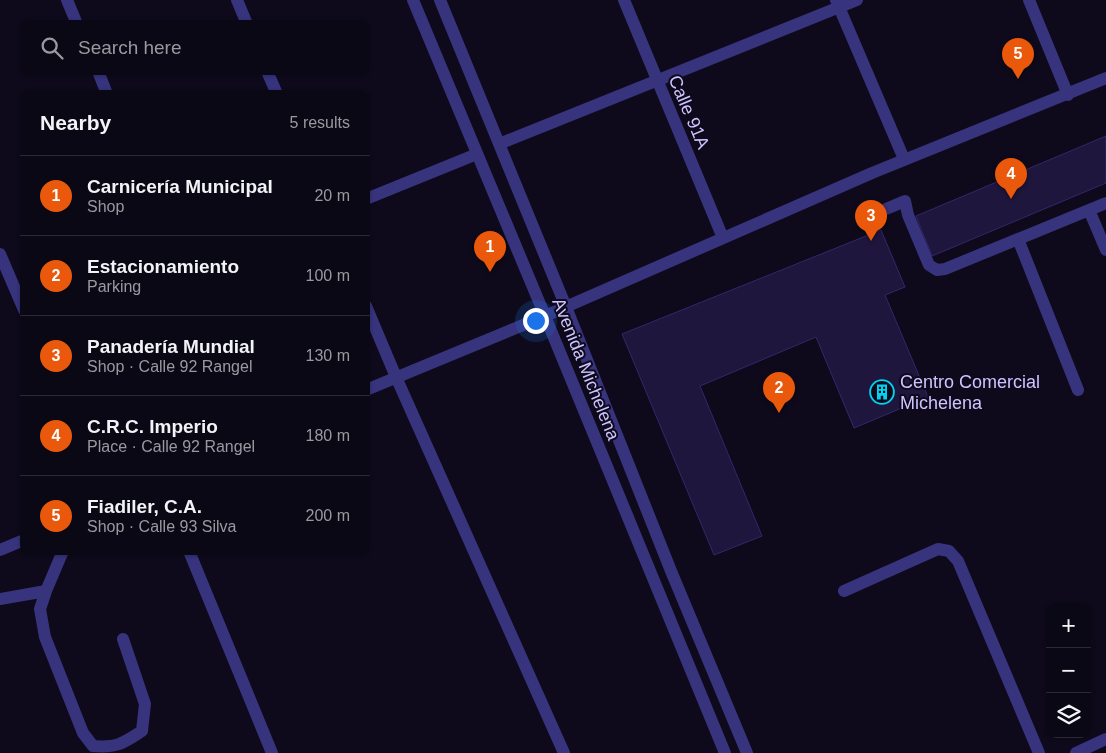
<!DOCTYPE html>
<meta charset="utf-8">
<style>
body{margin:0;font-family:Arial,sans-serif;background:#13111e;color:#f1f3f6}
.controls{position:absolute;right:15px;bottom:15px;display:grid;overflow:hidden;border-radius:10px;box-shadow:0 1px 4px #0004}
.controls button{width:45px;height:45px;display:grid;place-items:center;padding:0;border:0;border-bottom:1px solid #2a2934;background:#0a0815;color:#f1f3f6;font:25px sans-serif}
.you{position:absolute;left:535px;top:320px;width:18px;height:18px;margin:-12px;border:4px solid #fff;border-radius:50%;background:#1a73e8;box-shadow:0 0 0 8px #1a73e833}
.badge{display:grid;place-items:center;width:32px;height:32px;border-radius:50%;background:#ea580c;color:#fff;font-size:16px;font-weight:700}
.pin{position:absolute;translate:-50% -41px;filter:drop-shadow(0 1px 2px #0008)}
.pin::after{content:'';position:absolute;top:26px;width:18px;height:15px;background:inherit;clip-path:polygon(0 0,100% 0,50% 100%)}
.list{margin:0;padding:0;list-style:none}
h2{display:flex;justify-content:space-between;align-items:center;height:65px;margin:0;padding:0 20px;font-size:21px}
h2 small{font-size:16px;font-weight:400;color:#999aa0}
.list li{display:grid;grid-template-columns:32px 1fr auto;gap:15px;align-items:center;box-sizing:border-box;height:80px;padding:0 20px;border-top:1px solid #2a2934}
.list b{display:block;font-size:19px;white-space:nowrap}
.list p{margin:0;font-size:16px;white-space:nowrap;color:#999aa0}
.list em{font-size:16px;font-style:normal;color:#999aa0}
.icon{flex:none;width:28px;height:28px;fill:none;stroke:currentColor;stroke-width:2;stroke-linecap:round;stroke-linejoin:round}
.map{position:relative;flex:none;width:1106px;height:753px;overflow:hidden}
.search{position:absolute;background:#0a0815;box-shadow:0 1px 4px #0004;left:20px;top:20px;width:350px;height:55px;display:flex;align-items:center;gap:12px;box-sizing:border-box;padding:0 18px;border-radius:10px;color:#999aa0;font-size:19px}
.panel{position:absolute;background:#0a0815;box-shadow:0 1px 4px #0004;left:20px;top:90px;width:350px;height:465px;border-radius:10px}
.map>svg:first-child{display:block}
</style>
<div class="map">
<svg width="1106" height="753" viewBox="0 0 1106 753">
<rect width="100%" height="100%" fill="#0e0a1c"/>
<path fill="#1e163d" stroke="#35276a" d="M1106 136V183L932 256 916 216Z
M881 230 905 287 885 295 928 397 854 428 816 337 700 386 762 536 714 555 622 334Z"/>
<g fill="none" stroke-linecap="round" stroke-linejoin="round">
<path stroke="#37337d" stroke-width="12" d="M67 0 77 24
M237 0 247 24
M413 0 545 316 725 753
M440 0 566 307 671 571 747 753
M624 0 723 238
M836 0 904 159
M1029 0 1068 95
M98 71 107 94
M267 71 277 94
M499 144 857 0
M366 199 477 154
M886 209 905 201 908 215 929 265 937 270 945 269 1106 203
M1089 210 1106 250
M1018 239 1078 390
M0 254 24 310
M366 306 396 377 564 753
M366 390 545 316 872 173 1106 78
M0 550 24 540
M63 551 46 591 40 609 45 637 83 733 93 746C118 748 123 743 142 731L145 704 123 639
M189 551 272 753
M844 591 938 549 949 551 958 561 1039 753
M0 599 46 591
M1076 753 1106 739"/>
</g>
<defs>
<g id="building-ring" transform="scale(1.25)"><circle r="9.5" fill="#0e0a1c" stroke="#00d4f0" stroke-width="1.5"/><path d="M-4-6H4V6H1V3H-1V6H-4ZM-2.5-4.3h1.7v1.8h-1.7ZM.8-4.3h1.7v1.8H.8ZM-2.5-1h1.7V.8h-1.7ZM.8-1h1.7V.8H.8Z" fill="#00d4f0"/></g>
</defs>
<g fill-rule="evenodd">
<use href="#building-ring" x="882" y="392"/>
</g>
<g text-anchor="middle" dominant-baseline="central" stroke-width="4" stroke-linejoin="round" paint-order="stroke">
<g font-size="18" fill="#cdc5ff" stroke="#0e0a1c">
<text transform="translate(689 112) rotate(67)">Calle 91A</text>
<text transform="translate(586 369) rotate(68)">Avenida Michelena</text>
</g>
<g font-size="18" fill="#cdc5ff" stroke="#0e0a1c" text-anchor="start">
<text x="900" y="382">Centro Comercial<tspan x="900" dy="21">Michelena</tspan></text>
</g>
</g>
</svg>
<div class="controls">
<button>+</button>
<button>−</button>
<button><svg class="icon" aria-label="layers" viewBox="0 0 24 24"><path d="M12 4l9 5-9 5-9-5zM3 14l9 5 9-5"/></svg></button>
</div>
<div class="you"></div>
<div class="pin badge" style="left:490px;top:272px">1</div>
<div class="pin badge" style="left:779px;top:413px">2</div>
<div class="pin badge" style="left:871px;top:241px">3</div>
<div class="pin badge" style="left:1011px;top:199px">4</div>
<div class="pin badge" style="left:1018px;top:79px">5</div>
<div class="search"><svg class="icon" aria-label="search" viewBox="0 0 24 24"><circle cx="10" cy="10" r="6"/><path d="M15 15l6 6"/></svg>Search here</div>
<section class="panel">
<h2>Nearby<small>5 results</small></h2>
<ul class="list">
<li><span class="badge">1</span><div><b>Carnicería Municipal</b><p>Shop</p></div><em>20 m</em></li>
<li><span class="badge">2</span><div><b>Estacionamiento</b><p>Parking</p></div><em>100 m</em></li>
<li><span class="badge">3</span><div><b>Panadería Mundial</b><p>Shop · Calle 92 Rangel</p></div><em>130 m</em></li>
<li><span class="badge">4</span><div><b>C.R.C. Imperio</b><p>Place · Calle 92 Rangel</p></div><em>180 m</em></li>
<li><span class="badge">5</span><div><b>Fiadiler, C.A.</b><p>Shop · Calle 93 Silva</p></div><em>200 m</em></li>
</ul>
</section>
</div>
